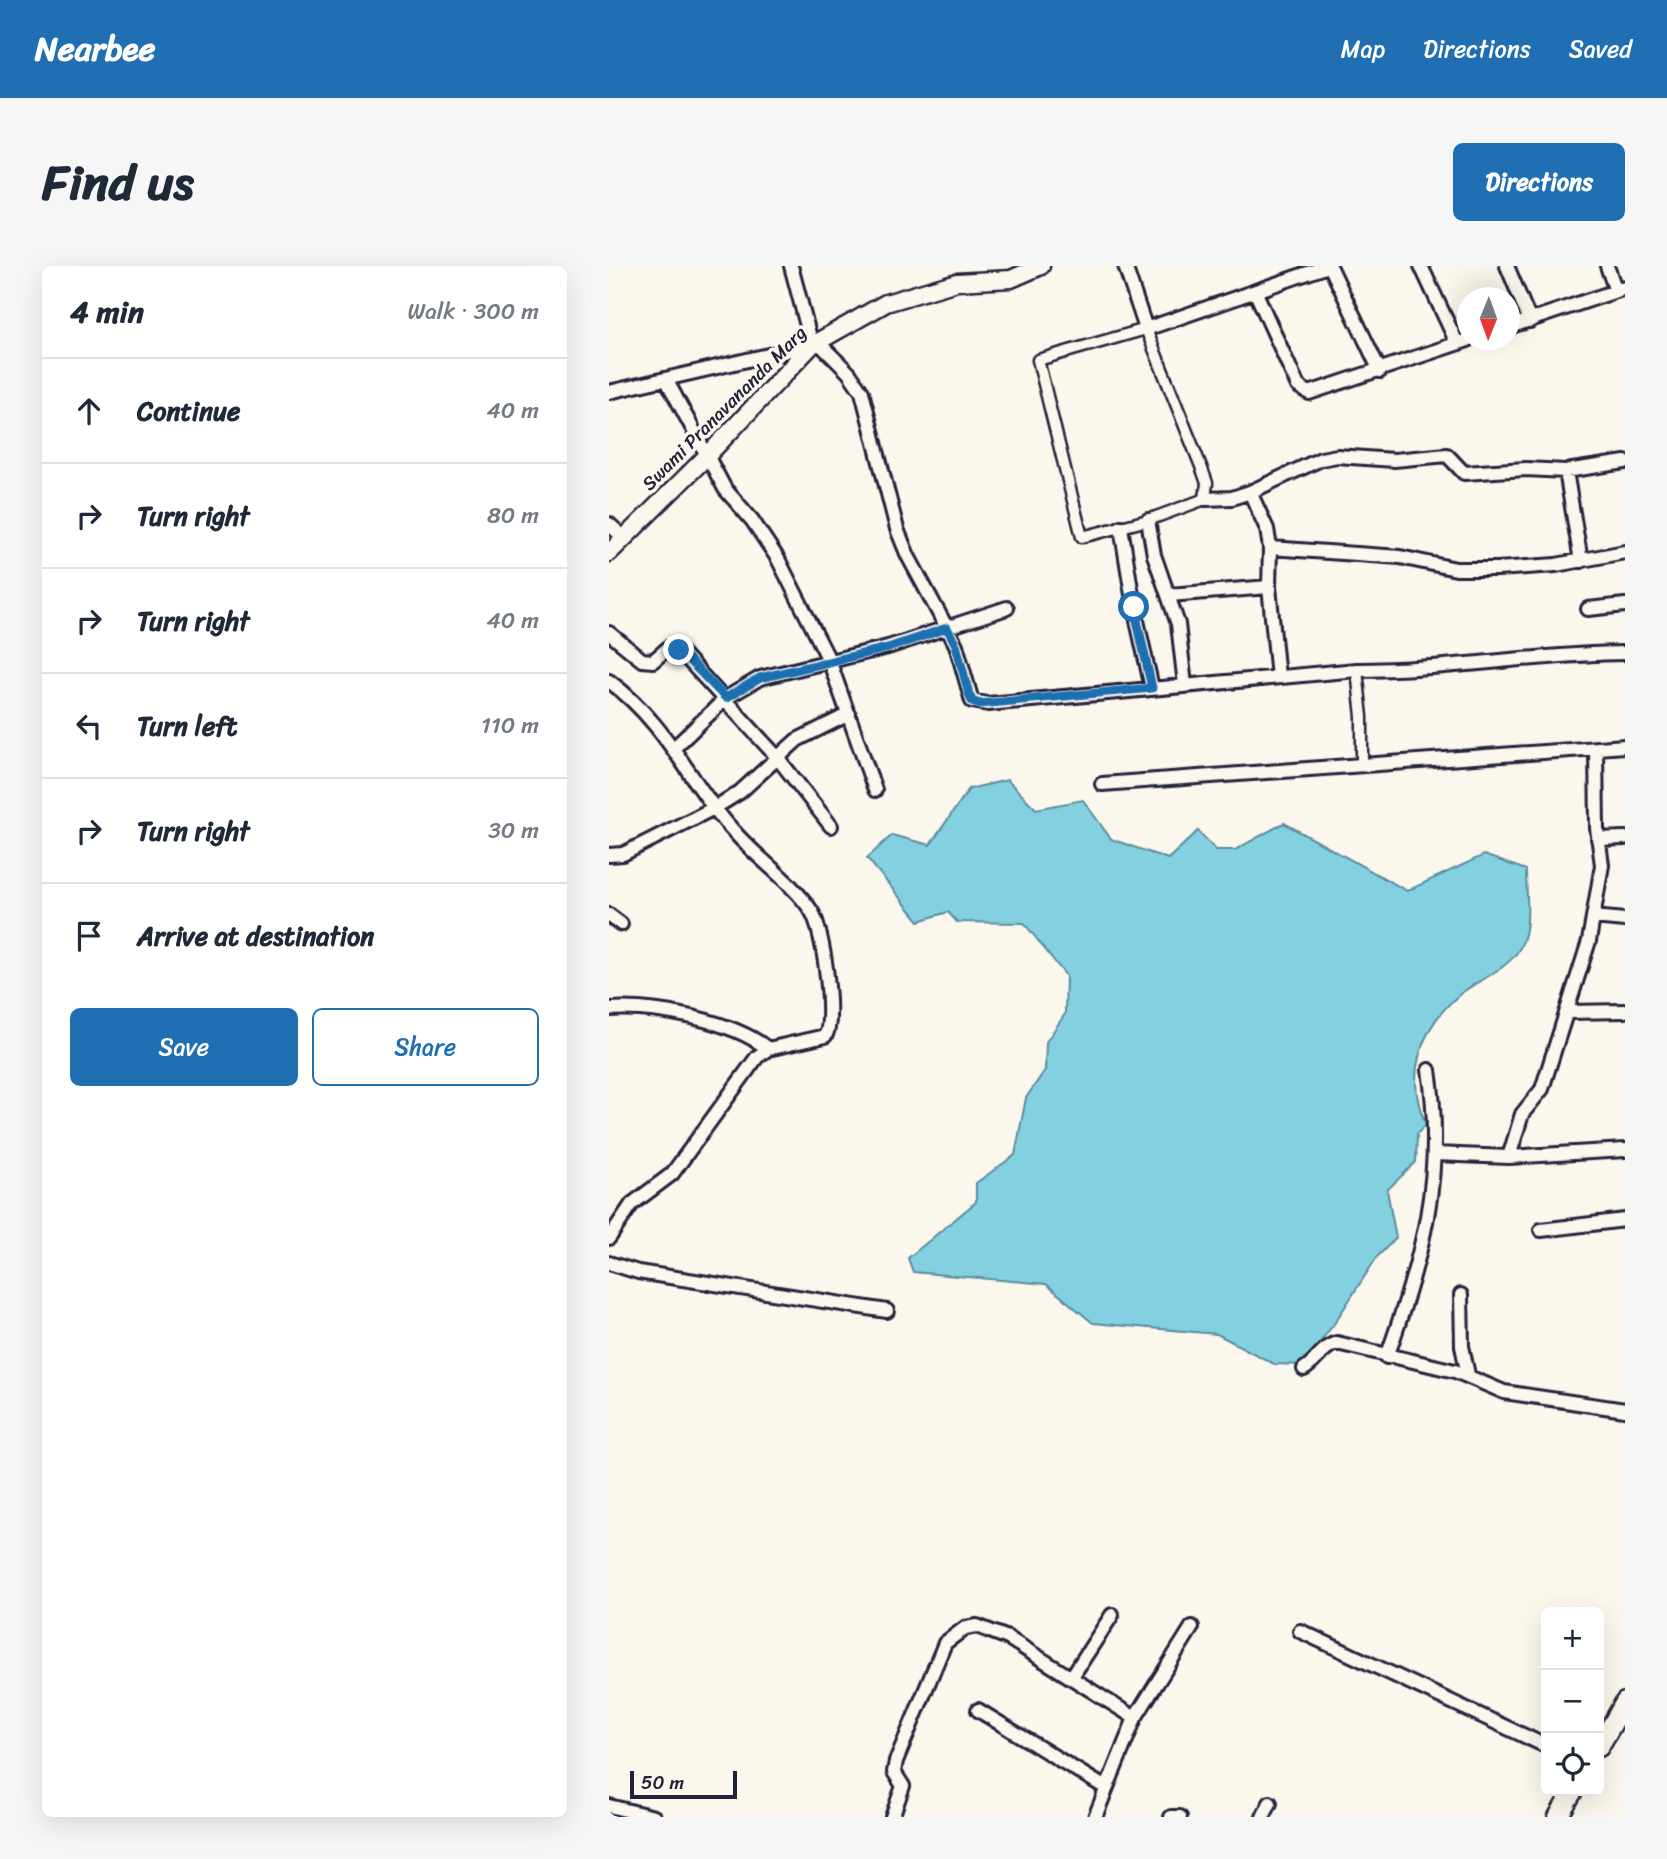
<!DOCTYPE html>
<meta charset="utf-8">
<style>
body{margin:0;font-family:Sriracha,sans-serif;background:#f6f6f7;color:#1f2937}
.controls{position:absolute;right:21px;bottom:21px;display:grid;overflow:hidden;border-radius:10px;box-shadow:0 7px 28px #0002}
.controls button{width:63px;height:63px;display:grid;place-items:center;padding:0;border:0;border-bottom:2px solid #e0e1e3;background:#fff;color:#1f2937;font:35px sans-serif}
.compass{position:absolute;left:848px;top:21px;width:63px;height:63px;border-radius:50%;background:#fff;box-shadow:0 7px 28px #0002;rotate:181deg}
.scale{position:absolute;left:21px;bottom:18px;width:107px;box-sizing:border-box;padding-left:7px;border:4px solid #22223b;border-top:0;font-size:19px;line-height:24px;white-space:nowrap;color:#22223b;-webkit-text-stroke:5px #fbf7ec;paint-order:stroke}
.stop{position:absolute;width:21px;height:21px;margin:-16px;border:5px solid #1f6fb2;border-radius:50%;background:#fff}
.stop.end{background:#1f6fb2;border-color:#fff;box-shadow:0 2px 7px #0008}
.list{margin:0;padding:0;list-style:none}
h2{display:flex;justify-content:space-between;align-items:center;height:91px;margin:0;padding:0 28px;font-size:30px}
h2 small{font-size:23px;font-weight:400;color:#747a83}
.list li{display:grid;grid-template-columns:46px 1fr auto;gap:21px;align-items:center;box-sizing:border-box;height:105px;padding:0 28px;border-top:2px solid #e0e1e3}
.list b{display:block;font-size:26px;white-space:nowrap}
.list em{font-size:23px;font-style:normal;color:#747a83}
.actions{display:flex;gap:14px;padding:21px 28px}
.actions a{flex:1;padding:16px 0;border:2px solid #1f6fb2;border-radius:10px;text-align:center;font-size:24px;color:#1f6fb2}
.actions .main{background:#1f6fb2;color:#fff}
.icon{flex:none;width:38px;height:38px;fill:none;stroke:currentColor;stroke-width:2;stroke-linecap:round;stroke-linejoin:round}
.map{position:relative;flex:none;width:1016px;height:1551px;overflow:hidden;border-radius:10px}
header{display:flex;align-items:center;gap:42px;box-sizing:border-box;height:98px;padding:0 35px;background:#1f6fb2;color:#fff}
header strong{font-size:33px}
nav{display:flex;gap:38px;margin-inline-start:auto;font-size:24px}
.intro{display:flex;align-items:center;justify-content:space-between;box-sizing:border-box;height:168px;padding:0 42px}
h1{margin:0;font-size:49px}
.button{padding:18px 32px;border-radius:10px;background:#1f6fb2;color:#fff;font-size:24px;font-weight:700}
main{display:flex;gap:42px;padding:0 42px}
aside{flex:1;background:#fff;border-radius:10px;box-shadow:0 7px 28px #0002}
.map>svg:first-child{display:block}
</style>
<header>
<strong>Nearbee</strong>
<nav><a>Map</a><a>Directions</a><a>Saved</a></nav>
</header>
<div class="intro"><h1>Find us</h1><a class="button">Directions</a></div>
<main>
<aside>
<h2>4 min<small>Walk · 300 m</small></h2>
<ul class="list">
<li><svg class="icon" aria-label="ahead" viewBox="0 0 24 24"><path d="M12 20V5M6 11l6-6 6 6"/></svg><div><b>Continue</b></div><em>40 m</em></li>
<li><svg class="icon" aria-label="right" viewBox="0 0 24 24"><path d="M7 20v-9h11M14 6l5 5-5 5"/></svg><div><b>Turn right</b></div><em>80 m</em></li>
<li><svg class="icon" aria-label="right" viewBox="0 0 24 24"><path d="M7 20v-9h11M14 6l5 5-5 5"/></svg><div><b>Turn right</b></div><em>40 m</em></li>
<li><svg class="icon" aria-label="left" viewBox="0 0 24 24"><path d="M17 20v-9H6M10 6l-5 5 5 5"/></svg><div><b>Turn left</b></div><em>110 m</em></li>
<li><svg class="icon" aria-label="right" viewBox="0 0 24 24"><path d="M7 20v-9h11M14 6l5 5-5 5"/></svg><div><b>Turn right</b></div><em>30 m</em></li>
<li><svg class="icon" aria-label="arrive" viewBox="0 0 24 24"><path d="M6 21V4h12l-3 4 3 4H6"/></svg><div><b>Arrive at destination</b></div></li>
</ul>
<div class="actions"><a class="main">Save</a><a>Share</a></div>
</aside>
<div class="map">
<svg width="1016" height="1551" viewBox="0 0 1016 1551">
<rect width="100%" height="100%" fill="#fbf7ec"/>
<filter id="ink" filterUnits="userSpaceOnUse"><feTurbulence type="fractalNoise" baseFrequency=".0143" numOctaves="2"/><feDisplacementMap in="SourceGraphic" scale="14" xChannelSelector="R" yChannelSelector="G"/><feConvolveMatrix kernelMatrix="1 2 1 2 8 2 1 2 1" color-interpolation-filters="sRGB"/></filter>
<g filter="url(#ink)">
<path fill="#83d1e0" stroke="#5c8b9e" stroke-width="2" d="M398 514 427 543 474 534 502 573 559 593 589 565 607 584H626L675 557 798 625 875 589 917 604C917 629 924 667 907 688 894 705 867 715 850 729 811 762 795 811 817 858L808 868 807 896 778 924 787 972 768 991 725 1058 693 1099 665 1098 608 1068 484 1057 437 1018 304 1006 299 992 367 936V917L406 889 417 832 436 804 437 776 456 748 457 710 415 657 348 656 339 646 310 655 258 592 283 569 321 579 360 523Z"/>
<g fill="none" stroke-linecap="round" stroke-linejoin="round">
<g stroke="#22223b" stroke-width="15">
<path id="pedestrian" d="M537 63 593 203 598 217 596 233 539 254 473 271 429 94Z
M748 404 753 451V499"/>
</g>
<g stroke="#22223b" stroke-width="18">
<path id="minor" d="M516 0 537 63 719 0
M721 0 771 105
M812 0 848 77
M898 0 921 55
M998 0 1007 25
M647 27 689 120 700 127 859 74
M900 61 1016 22
M209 76 240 107 253 126 288 263 299 290 347 379 363 435 379 438 748 404C838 404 926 388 1016 387
M57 113 116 223 143 254 169 293 220 394 266 524
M0 126 203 79 182 0
M957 205 972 295
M641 226 658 263 661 282 660 321 669 411
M596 233 623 232 641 226 712 193 728 190 785 194 838 189 855 207 917 203 957 205 1016 196
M539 254 545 289 569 358 576 419
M0 258 14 271
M512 261 525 341 543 422
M661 282 791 291 847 303H888L947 299 1016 286
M560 329 660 321
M979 343 1016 339
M0 367 33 394 44 395 59 382 70 384 168 491 222 560
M0 415C61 460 80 518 129 570 151 594 186 619 203 646 214 663 227 755 216 770L159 783 148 791 63 908 23 938 0 972
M65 482 117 432 151 412 279 381 398 342
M493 518 1016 480
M989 573 1016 572
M0 589 14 588 107 541 131 526 188 474 240 448
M0 649 12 658
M984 651 1016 654
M0 743C45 740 123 754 159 783
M960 746 1016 745
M826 888 900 891 1016 884
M900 891 913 848 933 823 980 675 993 599 988 562 987 483
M932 964 1016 954
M0 997 29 1006 278 1045
M852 1029 853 1080 859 1109
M778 1091C813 992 836 910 820 804
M695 1103C707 1096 714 1080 728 1077L846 1105 895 1126 1016 1144
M691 1365 937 1480
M462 1412 503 1349
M369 1444 497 1522
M0 1540 45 1551
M283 1551 294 1520 285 1506 287 1495 336 1377 356 1362 368 1360 399 1372 526 1452
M486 1551 526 1452 583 1361
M562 1551H571
M654 1551 661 1537"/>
</g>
<g stroke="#22223b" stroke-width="21">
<path id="tertiary" d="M0 287 97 191 203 79 277 37 348 16 402 13 432 0"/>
</g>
<g stroke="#22223b" stroke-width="23">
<path id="secondary" d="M990 1481 1016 1436
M949 1551 964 1525"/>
</g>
<use href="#pedestrian" stroke="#fbf7ec" stroke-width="10"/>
<use href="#minor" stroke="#fbf7ec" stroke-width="12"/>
<use href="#tertiary" stroke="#fbf7ec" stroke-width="16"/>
<use href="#secondary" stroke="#fbf7ec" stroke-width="18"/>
</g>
</g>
<g fill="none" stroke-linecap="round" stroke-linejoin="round" filter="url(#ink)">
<path stroke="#1f6fb2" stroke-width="9" d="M70 384 117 432 151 412 279 382 338 362 347 379 360 428 363 435 370 438 543 422 525 341"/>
</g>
<g text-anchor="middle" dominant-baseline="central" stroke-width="7" stroke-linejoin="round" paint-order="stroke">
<g font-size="19" fill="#22223b" stroke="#fbf7ec">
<text transform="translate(115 142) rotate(-45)">Swami Pranavananda Marg</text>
</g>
</g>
</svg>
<div class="controls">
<button>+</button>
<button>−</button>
<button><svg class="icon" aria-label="locate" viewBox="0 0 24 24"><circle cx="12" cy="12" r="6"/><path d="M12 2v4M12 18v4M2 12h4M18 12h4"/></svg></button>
</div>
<svg class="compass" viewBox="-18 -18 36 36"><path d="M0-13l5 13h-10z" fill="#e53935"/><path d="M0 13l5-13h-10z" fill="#747a83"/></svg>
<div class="scale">50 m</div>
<div class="stop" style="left:525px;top:341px"></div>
<div class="stop end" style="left:70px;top:384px"></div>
</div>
</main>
